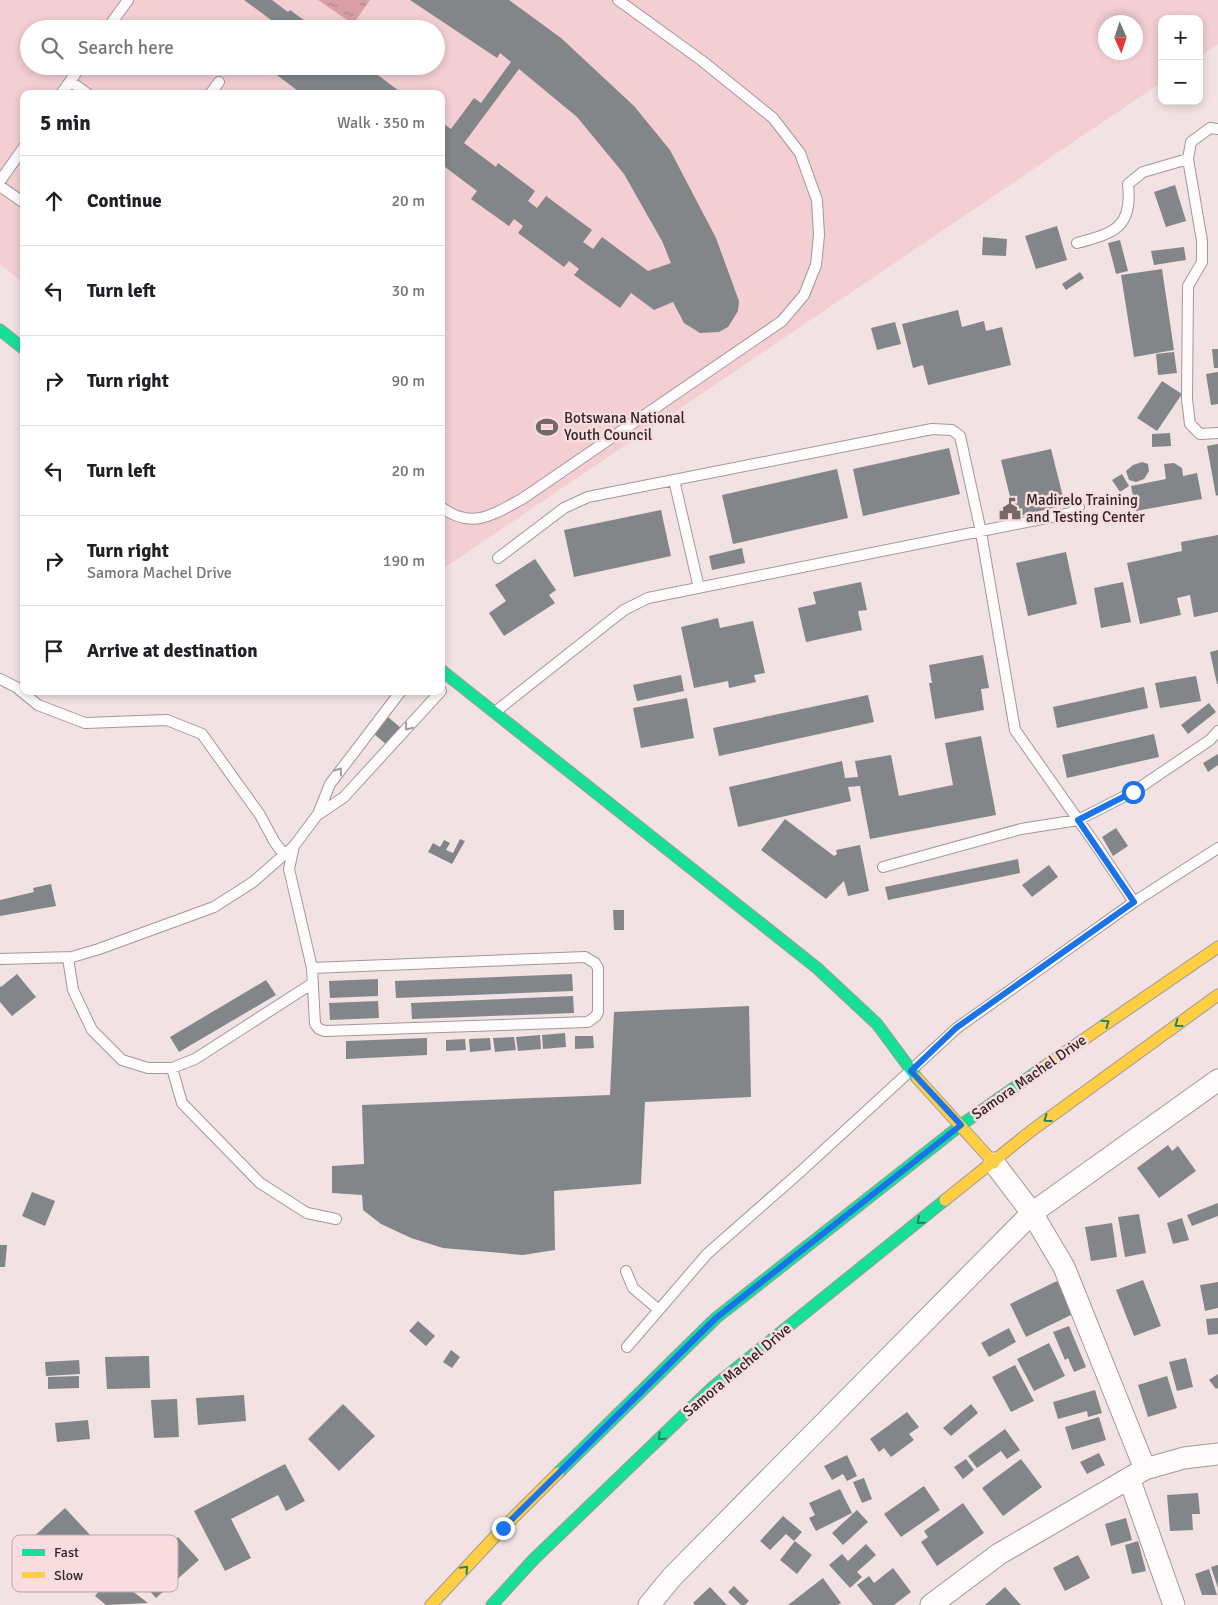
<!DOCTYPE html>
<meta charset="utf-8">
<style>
body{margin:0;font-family:Signika,sans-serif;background:#f2f2f2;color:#202124}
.controls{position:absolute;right:15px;top:15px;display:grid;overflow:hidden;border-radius:10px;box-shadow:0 2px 8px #0003}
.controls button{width:45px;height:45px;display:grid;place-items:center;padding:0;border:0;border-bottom:1px solid #e0e0e0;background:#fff;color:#202124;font:25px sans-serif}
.compass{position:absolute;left:1098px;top:15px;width:45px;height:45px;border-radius:50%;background:#fff;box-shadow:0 2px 8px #0003;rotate:177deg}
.stop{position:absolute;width:15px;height:15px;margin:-11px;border:4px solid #1a73e8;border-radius:50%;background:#fff}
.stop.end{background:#1a73e8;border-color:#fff;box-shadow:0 1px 5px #0008}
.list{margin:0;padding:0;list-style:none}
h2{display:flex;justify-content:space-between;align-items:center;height:65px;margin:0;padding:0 20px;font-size:21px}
h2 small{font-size:16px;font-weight:400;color:#757577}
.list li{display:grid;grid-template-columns:32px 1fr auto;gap:15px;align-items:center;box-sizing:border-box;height:90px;padding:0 20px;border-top:1px solid #e0e0e0}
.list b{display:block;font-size:19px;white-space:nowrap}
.list p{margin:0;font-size:16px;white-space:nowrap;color:#757577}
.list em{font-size:16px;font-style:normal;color:#757577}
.icon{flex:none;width:28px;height:28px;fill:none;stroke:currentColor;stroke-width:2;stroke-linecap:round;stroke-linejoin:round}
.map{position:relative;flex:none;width:1218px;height:1605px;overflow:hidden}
.search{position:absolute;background:#fff;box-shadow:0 2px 8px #0003;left:20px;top:20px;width:425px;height:55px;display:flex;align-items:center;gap:12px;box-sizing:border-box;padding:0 18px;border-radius:28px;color:#757577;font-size:19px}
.panel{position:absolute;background:#fff;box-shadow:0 2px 8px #0003;left:20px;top:90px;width:425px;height:605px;border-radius:10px}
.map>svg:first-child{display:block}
</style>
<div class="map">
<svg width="1218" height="1605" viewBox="0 0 1218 1605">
<defs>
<pattern id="water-ripples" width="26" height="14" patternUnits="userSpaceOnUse" patternTransform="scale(1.25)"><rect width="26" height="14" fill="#d8a0a6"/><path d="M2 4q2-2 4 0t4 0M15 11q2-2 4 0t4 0" fill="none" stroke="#b08287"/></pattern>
</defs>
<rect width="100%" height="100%" fill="#f2e2e4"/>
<path fill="#f3ced2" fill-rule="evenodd" d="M0 0H1218V44L1199 57V19H1162V82L441 570V94H24V284L0 264ZM1106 22H1136V52H1106ZM29 29H436V66H29Z"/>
<path fill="url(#water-ripples)" d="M318 0H370L353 24Z"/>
<path fill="#838688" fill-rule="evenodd" d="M244 0H272L288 12 290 10 316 29H276L278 25Z
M410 0H509L561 38 634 106 670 150 716 238 739 301 738 311 728 327 719 332 700 333 684 323 673 302 654 310 631 293 620 308 574 275 579 269 569 261 564 267 518 233 523 226 514 219 509 226 471 199 477 191 441 164V122L451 129 474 98 481 103 511 62 500 53 497 58ZM519 69 577 117 624 174 662 241 671 263 648 271 602 237 593 249 583 242 592 230 546 196 537 208 528 201 535 191 498 163 496 167 464 143Z
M265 66H366L403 94H302Z
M1175 185 1186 221 1166 227 1154 192Z
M1057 226 1067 260 1036 269 1025 236Z
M983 237 1007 239 1006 256 982 255Z
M1120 240 1128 271 1116 274 1108 243Z
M1184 247 1186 260 1154 265 1151 251Z
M1162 269 1174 350 1134 357 1121 275Z
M1080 272 1084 278 1066 290 1062 284Z
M958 310 962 327 984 321 986 331 1002 327 1011 365 928 385 923 365 913 368 902 324Z
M895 322 901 344 877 350 871 328Z
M1212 349H1218V368H1214Z
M1174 352 1177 373 1158 375 1156 354Z
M1218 372V404L1211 405 1206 374Z
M1162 381 1182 394 1157 431 1137 418Z
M1170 433 1171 446 1152 447V434Z
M1218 444V495L1216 496 1207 446Z
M949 448 960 494 863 516 853 469Z
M1051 449 1065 505 1015 517 1001 460Z
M1142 462 1148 464 1149 471 1144 479 1136 482 1129 480 1126 471 1133 465Z
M1174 463 1182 468 1183 476 1197 473 1202 499 1136 511 1131 486 1166 479 1164 464Z
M837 469 848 518 733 544 722 495Z
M1122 474 1129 486 1120 492 1112 480Z
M661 510 671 556 574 577 564 530Z
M1218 535V612L1194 617 1190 595 1177 598 1181 615 1140 624 1127 563 1182 551 1181 542Z
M742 548 745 563 712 570 709 556Z
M1066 552 1077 604 1028 616 1016 563Z
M535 559 556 590 549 595 555 603 504 636 489 613 506 601 495 585Z
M861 582 867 610 858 611 862 630 806 642 798 608 816 604 813 592Z
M1123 582 1131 622 1101 628 1094 588Z
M718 618 720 628 753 621 765 673 754 675 756 682 729 688 728 681 694 688 681 627Z
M1218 650V684H1217L1210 652Z
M983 655 989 688 981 689 984 710 935 719 929 683H932L929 665Z
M681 675 684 691 637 701 633 685Z
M1196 676 1201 701 1160 708 1155 683Z
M1144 687 1148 708 1057 728 1053 707Z
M868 695 874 722 719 756 713 728Z
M687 698 694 738 641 748 633 708Z
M1209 703 1216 712 1188 734 1181 725Z
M388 717 401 728 387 745 374 734Z
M1154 734 1159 757 1067 778 1062 755Z
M981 736 996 815 870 839 860 786 848 787 851 801 738 827 729 787 842 761 845 778 858 777 855 761 891 755 899 796 953 785 945 743Z
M1218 754V765L1208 772 1203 763Z
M785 819 834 856 837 854 836 850 860 845 869 891 848 896 844 881 826 899 761 850Z
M1116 828 1128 846 1113 856 1102 837Z
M460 839 465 841 452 864 428 852 433 843 440 847 444 840 450 843 446 850 453 853Z
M1018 859 1020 873 888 900 885 887Z
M1049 865 1058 877 1032 897 1022 885Z
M51 884 56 906 0 916V900L34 892 33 888Z
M613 910H624V930H614Z
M17 974 36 997 12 1016 0 1002V986L1 987Z
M572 974 573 991 396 998 395 981Z
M378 979V996L330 998 329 981Z
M266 980 276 995 179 1052 170 1037Z
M573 996 574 1013 412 1019 411 1003Z
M378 1001 379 1018 330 1020 329 1003Z
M749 1006 751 1097 645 1102 641 1184 554 1191 555 1250 523 1255 443 1248 411 1238 381 1224 363 1210 362 1195 332 1193V1166L364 1164 362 1105 610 1095 614 1012Z
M565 1033 566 1047 543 1049 542 1035Z
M540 1035 541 1049 518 1051 516 1037Z
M575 1036H593L594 1048 575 1049Z
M514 1037 516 1050 495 1052 493 1038Z
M427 1038V1055L346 1059V1041Z
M490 1038 491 1050 470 1052 469 1039Z
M465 1039 466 1050 446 1051V1040Z
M1168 1145 1172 1151 1178 1146 1196 1171 1159 1198 1137 1168Z
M32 1192 55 1201 45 1226 22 1216Z
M1218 1203V1216L1192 1226 1187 1215Z
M1139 1214 1146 1253 1125 1257 1118 1217Z
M1182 1218 1189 1240 1173 1244 1167 1223Z
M1112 1223 1117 1257 1091 1261 1085 1227Z
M0 1245H7L5 1267H0Z
M1143 1280 1161 1326 1134 1336 1116 1290Z
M1057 1281 1073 1314 1026 1337 1010 1304Z
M1218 1282V1308L1205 1311 1200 1285Z
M1218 1318V1334L1208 1335 1206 1319Z
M418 1321 435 1336 426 1346 409 1331Z
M1069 1326 1086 1367 1074 1372 1068 1358 1065 1360 1053 1332Z
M1009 1328 1016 1342 989 1357 981 1343Z
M1049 1343 1065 1376 1034 1391 1017 1359Z
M451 1350 460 1357 452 1368 443 1362Z
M149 1356 150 1388 107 1389 105 1357Z
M1186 1358 1193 1387 1177 1391 1169 1362Z
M79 1360 80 1374 46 1376 45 1362Z
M1015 1365 1034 1401 1011 1412 992 1377Z
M1218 1374V1388L1216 1389 1209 1380Z
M79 1376V1388L48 1389V1377Z
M1167 1376 1177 1408 1148 1417 1138 1385Z
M1095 1390 1102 1413 1088 1417 1087 1411 1058 1419 1053 1402Z
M244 1395 246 1421 198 1425 196 1398Z
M177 1399 179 1437 154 1438 151 1400Z
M343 1404 375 1436 339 1471 308 1439Z
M971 1404 978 1413 951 1436 943 1428Z
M907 1412 919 1427 909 1434 914 1440 891 1457 884 1448 879 1452 870 1439Z
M1099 1417 1106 1440 1072 1450 1065 1427Z
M88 1420 90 1439 57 1442 55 1423Z
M1005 1429 1020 1450 1007 1459 1001 1451 977 1468 968 1456Z
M1099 1453 1105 1465 1087 1474 1080 1462Z
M847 1455 857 1476 847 1481 843 1474 832 1480 824 1466Z
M966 1459 974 1470 963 1479 954 1467Z
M1021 1459 1042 1487 1003 1516 982 1488Z
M285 1464 305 1501 286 1511 278 1495 231 1519 251 1558 225 1571 194 1511Z
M864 1478 872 1499 862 1503 853 1482Z
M924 1486 940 1510 901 1537 884 1514Z
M840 1489 852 1513 816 1531 809 1518 815 1515 809 1503Z
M1198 1493 1200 1514H1192L1193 1530 1170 1531 1167 1495Z
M963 1503 984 1533 937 1566 921 1542 928 1537 924 1531Z
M65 1508 106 1552 71 1584 30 1540Z
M857 1510 868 1522 843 1545 832 1533Z
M783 1516 802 1532 794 1541 786 1534 770 1550 760 1541Z
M1126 1518 1132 1540 1111 1546 1105 1524Z
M178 1537 199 1560 156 1598 135 1575Z
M795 1541 812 1555 797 1574 780 1560Z
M1138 1541 1146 1571 1132 1574 1125 1545Z
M866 1544 876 1555 857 1572 862 1577 850 1588 829 1565 842 1554 848 1561Z
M1078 1555 1090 1578 1065 1591 1053 1568Z
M1218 1565V1588L1211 1567Z
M893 1568 911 1592 894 1605H873L857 1585 869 1576 874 1583Z
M1209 1569 1217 1595H1202L1195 1574Z
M111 1575 148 1603 106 1605 95 1596Z
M823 1578 841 1603 838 1605H788Z
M734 1586 749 1601 745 1605H741L728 1592Z
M710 1587 727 1605H695L693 1603Z
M1005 1587 1021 1605H985Z"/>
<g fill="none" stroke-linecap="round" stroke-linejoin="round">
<g stroke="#a39899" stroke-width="12">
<path id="lane" d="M107 29 128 0
M70 81 88 94
M61 94 81 66
M210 94 219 82
M1218 129 1210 128 1191 142 1188 159 1202 241V262L1188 286 1187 399 1190 424 1200 434 1218 433
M0 181 24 147
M0 186 24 203
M1077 243C1115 233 1133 227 1128 184L1143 172 1188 159
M674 480 699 588
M441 507C472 530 492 515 522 499L782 321 804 295 816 265 819 235 817 200 800 153 773 118 701 60 618 0
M498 558 564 508 588 497 932 429 952 430 960 436 981 532 1015 730 1098 848 1134 902
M0 679 16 687 38 705 85 723 167 720 202 734 260 815 274 841 284 855
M495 712 624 610 648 598 1071 513 1079 507
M319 814 344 797 441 691
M294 846 289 869 312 968 315 1024 319 1029 325 1031 588 1022 596 1016 598 1012V968L595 963 585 957 312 968
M883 867 1021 829 1078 820 1133 792 1210 740 1218 731
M68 958 73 990 92 1030 122 1060 148 1068H172L195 1059 313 983
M0 959 72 957 99 949 214 907 253 882 294 846 318 814 330 784 401 691
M172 1068 182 1103 260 1183 307 1213 336 1219
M626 1271 633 1288 659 1310
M627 1347 707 1254 799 1173 957 1028 1134 902 1218 848"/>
</g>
<g stroke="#a39899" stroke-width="23">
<path id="street" d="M994 1163 1032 1213 1064 1267 1145 1469
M1129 1478 1174 1605
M649 1605 672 1577 1032 1213 1218 1080
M931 1605 999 1554 1145 1469 1184 1458 1218 1454"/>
</g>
<g stroke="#a39899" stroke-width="13">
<path id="fast" d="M0 330 24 349
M441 670 817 968 877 1024 917 1078
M558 1473 716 1318 961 1125 1045 1066
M492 1605 534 1559 713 1387 945 1200"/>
</g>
<g stroke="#a39899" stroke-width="13">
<path id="slow" d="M1045 1066 1218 947
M917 1078 994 1163
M945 1200 1031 1131 1218 995
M431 1605 503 1528 558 1473"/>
</g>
<use href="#lane" stroke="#fdfbfb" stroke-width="10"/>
<use href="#street" stroke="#fdfbfb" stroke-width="21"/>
<use href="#fast" stroke="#16e098" stroke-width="11"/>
<use href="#slow" stroke="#ffcf43" stroke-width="11"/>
</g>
<defs><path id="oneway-chevron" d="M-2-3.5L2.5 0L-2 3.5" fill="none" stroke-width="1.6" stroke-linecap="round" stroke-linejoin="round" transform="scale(1.25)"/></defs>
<g stroke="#a19b9c">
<use href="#oneway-chevron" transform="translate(408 727) rotate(128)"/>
<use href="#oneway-chevron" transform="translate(339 771) rotate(-54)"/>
</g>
<g stroke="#238360">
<use href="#oneway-chevron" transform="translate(1106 1023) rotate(-35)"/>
<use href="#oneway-chevron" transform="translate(1178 1024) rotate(144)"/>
<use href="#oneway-chevron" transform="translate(1047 1119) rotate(144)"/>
<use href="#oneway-chevron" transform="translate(920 1221) rotate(141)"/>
<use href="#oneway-chevron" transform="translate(661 1437) rotate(136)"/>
<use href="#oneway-chevron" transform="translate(465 1569) rotate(-47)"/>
</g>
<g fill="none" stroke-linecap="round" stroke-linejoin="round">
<path stroke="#1a73e8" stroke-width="6" d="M503 1528 716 1318 961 1125 911 1071 956 1028 1134 902 1078 820 1133 792"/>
</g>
<defs>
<g id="stadium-bare" transform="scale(1.725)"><path d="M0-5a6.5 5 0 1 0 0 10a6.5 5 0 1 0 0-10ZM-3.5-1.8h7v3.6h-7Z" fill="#746869" stroke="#f8dcdf" stroke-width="2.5" paint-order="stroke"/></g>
<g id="civic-bare" transform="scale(1.725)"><path d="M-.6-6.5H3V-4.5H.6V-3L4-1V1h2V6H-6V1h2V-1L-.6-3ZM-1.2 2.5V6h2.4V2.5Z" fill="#746869" stroke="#f8dcdf" stroke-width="2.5" paint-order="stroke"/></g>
</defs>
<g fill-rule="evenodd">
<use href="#stadium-bare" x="547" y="427"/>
<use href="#civic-bare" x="1010" y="509"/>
</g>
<g text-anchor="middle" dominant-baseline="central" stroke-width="5" stroke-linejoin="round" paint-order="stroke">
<g font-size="15" fill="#302627" stroke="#f8dcdf" text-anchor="start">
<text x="564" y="418">Botswana National<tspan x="564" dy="17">Youth Council</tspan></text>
<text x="1026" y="500">Madirelo Training<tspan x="1026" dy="17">and Testing Center</tspan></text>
</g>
<g font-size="15" fill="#302627" stroke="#f8dcdf">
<text transform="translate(1029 1077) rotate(-35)">Samora Machel Drive</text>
<text transform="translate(737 1370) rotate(-40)">Samora Machel Drive</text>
</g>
</g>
<rect x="12" y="1535" width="166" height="57" rx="8" fill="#f8dcdf" stroke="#bca5a8" stroke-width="1"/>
<rect x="22" y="1549" width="23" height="7" fill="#16e098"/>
<rect x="22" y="1572" width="23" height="6" fill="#ffcf43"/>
<g font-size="14" fill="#302627">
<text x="54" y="1557">Fast</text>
<text x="54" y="1580">Slow</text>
</g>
</svg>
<div class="controls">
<button>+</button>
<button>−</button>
</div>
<svg class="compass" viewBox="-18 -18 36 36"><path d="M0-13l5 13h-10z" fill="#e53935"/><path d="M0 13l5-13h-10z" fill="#757577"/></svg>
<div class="stop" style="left:1133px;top:792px"></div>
<div class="stop end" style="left:503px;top:1528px"></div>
<div class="search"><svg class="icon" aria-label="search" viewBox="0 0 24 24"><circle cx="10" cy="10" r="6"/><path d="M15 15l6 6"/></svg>Search here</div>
<section class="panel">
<h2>5 min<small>Walk · 350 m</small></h2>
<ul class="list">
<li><svg class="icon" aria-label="ahead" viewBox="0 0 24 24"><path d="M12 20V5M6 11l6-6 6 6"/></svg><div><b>Continue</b></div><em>20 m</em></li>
<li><svg class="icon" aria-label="left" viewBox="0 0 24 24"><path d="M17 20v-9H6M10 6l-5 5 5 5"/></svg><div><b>Turn left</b></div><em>30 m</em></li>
<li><svg class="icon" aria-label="right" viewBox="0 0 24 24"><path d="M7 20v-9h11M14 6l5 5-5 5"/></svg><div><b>Turn right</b></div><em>90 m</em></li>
<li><svg class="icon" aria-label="left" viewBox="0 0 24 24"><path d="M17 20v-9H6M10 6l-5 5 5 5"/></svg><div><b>Turn left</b></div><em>20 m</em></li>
<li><svg class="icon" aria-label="right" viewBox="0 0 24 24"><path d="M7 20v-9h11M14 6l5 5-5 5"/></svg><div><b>Turn right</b><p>Samora Machel Drive</p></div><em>190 m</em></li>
<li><svg class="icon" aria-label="arrive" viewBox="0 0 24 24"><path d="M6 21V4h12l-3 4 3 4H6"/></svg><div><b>Arrive at destination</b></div></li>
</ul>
</section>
</div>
